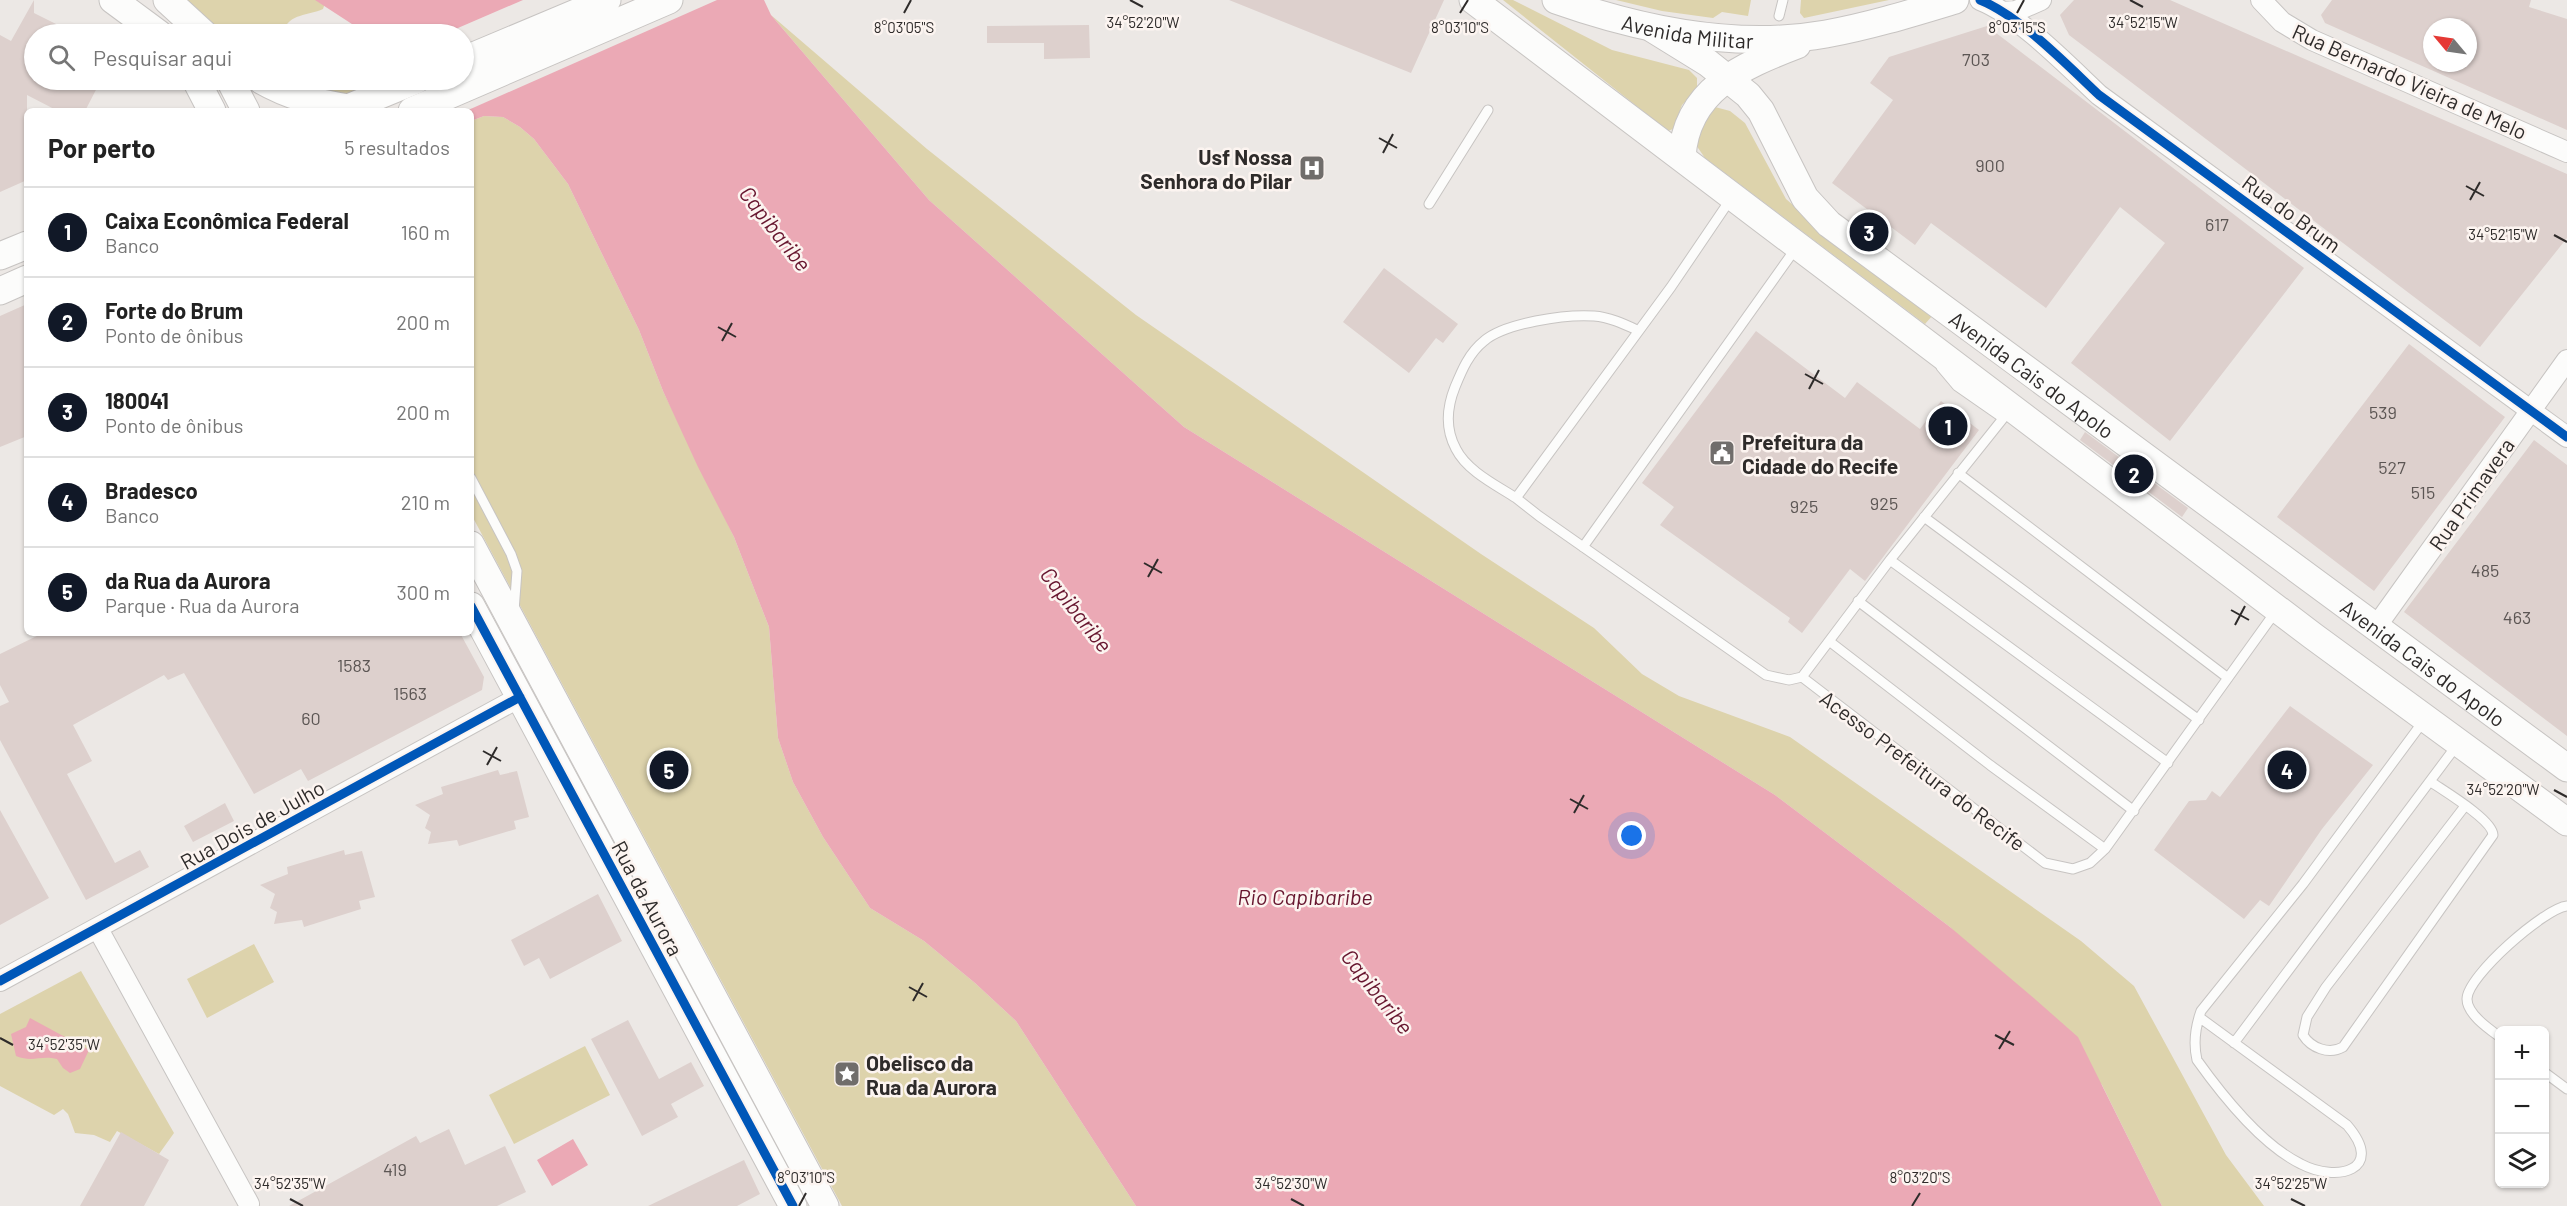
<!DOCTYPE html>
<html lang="pt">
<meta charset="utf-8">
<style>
body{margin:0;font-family:Barlow,sans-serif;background:#f2f2f2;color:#222}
.controls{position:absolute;right:18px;bottom:18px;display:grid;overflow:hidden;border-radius:9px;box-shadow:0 2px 4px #0004}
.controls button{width:54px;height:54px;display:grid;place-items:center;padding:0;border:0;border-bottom:2px solid #e0e0e0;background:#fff;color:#222;font:30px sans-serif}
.compass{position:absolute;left:2423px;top:18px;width:54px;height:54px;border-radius:50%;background:#fff;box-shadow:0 2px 4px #0004;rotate:299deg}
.you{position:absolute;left:1632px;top:836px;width:21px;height:21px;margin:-15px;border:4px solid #fff;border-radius:50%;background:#1a73e8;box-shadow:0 0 0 9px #1a73e833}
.badge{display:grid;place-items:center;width:39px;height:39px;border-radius:50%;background:#111827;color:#fff;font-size:20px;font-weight:700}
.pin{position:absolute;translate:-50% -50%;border:3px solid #fff;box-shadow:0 2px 6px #0006}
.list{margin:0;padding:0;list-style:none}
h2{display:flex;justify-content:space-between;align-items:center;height:78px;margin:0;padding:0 24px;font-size:26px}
h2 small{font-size:20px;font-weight:400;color:#767676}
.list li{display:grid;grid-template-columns:39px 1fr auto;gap:18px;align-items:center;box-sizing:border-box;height:90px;padding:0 24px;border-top:2px solid #e0e0e0}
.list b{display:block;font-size:22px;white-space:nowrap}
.list p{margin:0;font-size:20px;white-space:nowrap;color:#767676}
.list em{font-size:20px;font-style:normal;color:#767676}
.icon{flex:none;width:33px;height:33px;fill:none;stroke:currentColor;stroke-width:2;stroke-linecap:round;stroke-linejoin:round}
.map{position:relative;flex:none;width:2567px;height:1206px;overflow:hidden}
.search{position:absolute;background:#fff;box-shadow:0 2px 4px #0004;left:24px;top:24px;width:450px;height:66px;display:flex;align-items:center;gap:15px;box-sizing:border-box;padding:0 21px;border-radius:33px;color:#767676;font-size:22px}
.panel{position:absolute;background:#fff;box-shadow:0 2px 4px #0004;left:24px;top:108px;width:450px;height:528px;border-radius:9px}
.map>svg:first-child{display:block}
</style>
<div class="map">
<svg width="2567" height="1206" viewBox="0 0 2567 1206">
<rect width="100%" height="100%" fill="#ece8e5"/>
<path fill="#ddd3ac" d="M180 0H326L323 9C308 16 290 13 283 31L285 34H215Z
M1503 0H1513L1612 50 1689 70 1697 78V90L1682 105 1673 129 1668 131Z
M1616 0H1751L1748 16 1722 12 1713 18 1662 11Z
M1801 0H1889L1804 18 1800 13Z
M771 15 927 149 1136 315 1481 554 1594 628 1642 674 1679 696 1790 737 2081 941 2134 986 2226 1155 2264 1206H2162L2102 1085 1950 927 1775 795 1184 427 929 200Z
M272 80H369L373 87 334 100Z
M1715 107 1730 111 1745 123 1786 199 1838 244 1933 315 1925 324 1705 158 1696 145V129Z
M484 116 503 117 520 127 534 139 568 184 639 330 663 391 734 537 769 627 778 738 793 782 823 837 870 908 924 941 975 983 1016 1021 1136 1206H842L471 514V121Z
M254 944 274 982 207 1018 187 979Z
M81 971 174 1133 159 1154 117 1131 110 1142 94 1135 75 1133 68 1114 63 1109 54 1115 0 1086V1014Z
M585 1046 610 1095 514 1144 489 1095Z"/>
<path fill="#eba9b5" d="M315 0H764L771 15 929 200 1184 427 1775 795 1950 927 2036 1000 2078 1037 2162 1206H1136L1016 1021 975 983 924 941 870 908 823 837 793 782 778 738 769 627 734 537 698 467 663 391 639 330 568 184 534 139 520 127 503 117 484 116 471 121V111H389L464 80V34H358L355 26Z
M30 1018 89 1050 80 1069 70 1073 63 1068 57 1059C40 1055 33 1063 16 1056L11 1034 26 1027Z
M573 1139 588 1165 552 1186 537 1160Z"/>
<path fill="#ece8e5" d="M523 0H717L466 111H386L380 80H464V34H444Z"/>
<path fill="#ddd0cd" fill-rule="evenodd" d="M34 0V13L76 34H34V80H89L99 84 85 111H58L27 95V180L0 192V35L11 41Z
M1229 0H1444L1411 73Z
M2074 0H2170L2567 174V238L2480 347 2069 35 2060 15Z
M2332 0H2531L2529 7 2567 19V130L2325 23 2321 15ZM2432 27H2468V63H2432Z
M1089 25 1090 58 1044 59V43H987V26Z
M1987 26 2304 268 2170 441 2071 363 2165 243 2120 207 2046 308 1931 223 1915 245 1832 183 1893 100 1870 83 1889 57Z
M1384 268 1458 324 1443 343 1436 338 1409 373 1343 322Z
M27 304V436L0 447V316Z
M1756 331 1845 398 1857 382 1920 429 1941 401 1979 430 1865 581 1850 569 1802 633 1788 622 1790 618 1660 525 1674 507 1642 483Z
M2409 344 2505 417 2374 591 2277 517Z
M2085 432 2188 508 2182 517 2080 440Z
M2534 440 2567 465V736L2404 612Z
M43 633H460L484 677 482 690 308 781 301 769 254 794 184 673 168 680 164 675 73 725 92 761 67 774 115 863 140 850 149 867 86 900 0 740V706L9 702 0 685V654Z
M2290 706 2373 765 2322 829 2269 906 2260 900 2244 919 2154 850 2189 801 2206 800 2212 791 2220 797Z
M498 770 500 775 517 771 529 817 514 821 516 829 459 846 457 840 428 844 431 832 425 828 430 815 415 805 443 794 441 787Z
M225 803 234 821 193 842 184 826Z
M0 810 49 898 0 925Z
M344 850 345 855 362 851 375 897 359 901 361 909 304 927 302 920 274 924 277 912 270 908 275 894 260 885 288 874 287 867Z
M598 894 622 941 550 979 539 958 524 966 511 940Z
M628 1020 659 1079 691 1062 704 1086 671 1104 678 1117 642 1136 591 1039Z
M449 1129 465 1165 505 1146 526 1192 497 1206H289L416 1136 420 1143Z
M121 1132 169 1160 144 1206H80Z
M744 1160 760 1194 737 1206H648Z"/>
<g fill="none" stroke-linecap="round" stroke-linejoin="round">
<g stroke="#c7c4c2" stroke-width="11">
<path id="service" d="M1779 16 1783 0
M1730 200 1671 287 1516 498 1539 516 1766 675 1789 680 1802 677 1890 560 2009 411
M1429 204 1488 110
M1941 367 1957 386 2003 418
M1958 473 2228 678
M471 478 511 554 517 571 514 611
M1516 498C1496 485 1467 471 1456 449 1445 429 1447 407 1455 387 1462 370 1469 353 1484 341 1505 323 1565 314 1594 316 1609 317 1624 324 1637 330
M1924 517 2199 720
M1583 547 1796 248
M1890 560 2168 763
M1858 601 2134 811
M1829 641 1990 765 2105 849
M1802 677 2045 863 2073 869 2090 863 2105 849 2276 611
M2431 782C2444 791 2493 820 2493 835L2343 1047C2329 1055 2311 1048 2303 1035L2307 1017 2326 987 2465 806
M2199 1017 2347 1125C2386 1170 2337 1183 2301 1164 2262 1145 2222 1095 2197 1060 2193 1043 2195 1028 2201 1011L2303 884 2425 719
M2500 1037C2489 1029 2467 1014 2467 999 2467 976 2545 908 2567 906
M2234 1043 2457 745
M2544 1072 2567 1089"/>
</g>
<g stroke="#c7c4c2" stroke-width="22">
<path id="minor" d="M1980 0C2020 16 2067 65 2099 95L2567 437
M2261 0 2282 22 2312 40 2567 152
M2002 12 2016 11 2041 0
M2375 628 2567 360
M98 929 249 1204
M0 981 520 697"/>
</g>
<g stroke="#c7c4c2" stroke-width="29">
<g id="secondary">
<path d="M113 0 159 34"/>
<path d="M167 0 204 34"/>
<path d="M1473 0 2313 636 2567 822"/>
<path id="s1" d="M1556 0C1641 30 1735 50 1826 34 1870 26 1912 13 1955 0"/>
<path id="s2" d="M1653 29 1708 63 1748 95 1761 111 1805 198 1829 224 2567 768"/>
<path d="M464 60 607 0"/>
<path d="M196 80 212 111"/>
<path d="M230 80 246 111"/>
<path d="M261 80C289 96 316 103 349 108"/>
<path d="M341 111 416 80"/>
<path d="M412 111 669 0"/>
<path d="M1682 157C1686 90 1742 66 1797 45"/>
<path d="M0 256 27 245"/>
<path d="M0 291 27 279"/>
<path d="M471 545 825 1206"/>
<path d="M471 606 793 1206"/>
</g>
</g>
<use href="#service" stroke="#fcfcfb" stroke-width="9"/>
<use href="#minor" stroke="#fcfcfb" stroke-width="20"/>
<use href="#secondary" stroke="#fcfcfb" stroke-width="27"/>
<g stroke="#fcf4f0" stroke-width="13">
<path id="cycleway" d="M1980 0C2020 16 2067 65 2099 95L2567 437
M471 606 793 1206
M0 981 520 697"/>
</g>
<use href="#cycleway" stroke="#0057b8" stroke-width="9"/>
</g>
<path fill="none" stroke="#2e2b2a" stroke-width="2" d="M1130 0 1143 7M2130 0 2143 7M904 13 911 0M1460 13 1468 0M2017 13 2024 0M1379 138 1397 148M1383 153 1393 134M2466 186 2484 196M2470 200 2480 182M2554 235 2567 242M718 327 736 337M722 341 732 323M1805 374 1823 384M1809 389 1819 370M1144 563 1162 573M1148 577 1158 559M2231 610 2249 620M2235 625 2245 606M483 751 501 761M487 765 497 747M2554 790 2567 797M1570 799 1588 809M1574 813 1584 795M909 987 927 997M913 1001 923 983M1995 1035 2014 1045M0 1038 13 1045M1999 1049 2010 1031M290 1199 303 1206M1291 1199 1304 1206M2291 1199 2305 1206M799 1206 806 1193M1912 1206 1920 1193"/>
<defs>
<g id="hospital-square" transform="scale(1.35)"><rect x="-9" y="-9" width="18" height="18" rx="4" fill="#706d6b" stroke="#fcf4f0"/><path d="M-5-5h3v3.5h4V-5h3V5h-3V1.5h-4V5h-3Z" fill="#fff"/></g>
<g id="civic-square" transform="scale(1.35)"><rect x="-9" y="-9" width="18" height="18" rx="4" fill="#706d6b" stroke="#fcf4f0"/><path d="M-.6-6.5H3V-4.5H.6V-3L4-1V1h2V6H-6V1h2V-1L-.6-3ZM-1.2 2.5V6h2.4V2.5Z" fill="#fff"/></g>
<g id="sight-square" transform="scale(1.35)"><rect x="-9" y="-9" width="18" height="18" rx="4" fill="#706d6b" stroke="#fcf4f0"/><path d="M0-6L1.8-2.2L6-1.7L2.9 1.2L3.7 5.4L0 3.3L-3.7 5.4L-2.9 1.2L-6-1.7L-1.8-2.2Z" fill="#fff"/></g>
</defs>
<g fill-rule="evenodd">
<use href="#hospital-square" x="1312" y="168"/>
<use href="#civic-square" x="1722" y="453"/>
<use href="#sight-square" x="847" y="1074"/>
</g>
<g text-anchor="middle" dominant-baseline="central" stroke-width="5" stroke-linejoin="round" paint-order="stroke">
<g font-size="18" fill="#5c5654">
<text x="1976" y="59">703</text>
<text x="1990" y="165">900</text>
<text x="2217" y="224">617</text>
<text x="2383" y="412">539</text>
<text x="2392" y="467">527</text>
<text x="2423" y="492">515</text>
<text x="1884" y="503">925</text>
<text x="1804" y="506">925</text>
<text x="2485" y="570">485</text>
<text x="2517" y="617">463</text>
<text x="354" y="665">1583</text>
<text x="410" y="693">1563</text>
<text x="311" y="718">60</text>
<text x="395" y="1169">419</text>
</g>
<g font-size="21" fill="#2e2b2a" stroke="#fcf4f0">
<text stroke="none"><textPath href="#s1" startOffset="136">Avenida Militar</textPath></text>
<text transform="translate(2410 81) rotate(24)">Rua Bernardo Vieira de Melo</text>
<text transform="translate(2292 213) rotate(36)">Rua do Brum</text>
<text stroke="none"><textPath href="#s2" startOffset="522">Avenida Cais do Apolo</textPath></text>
<text transform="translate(2471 494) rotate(-55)">Rua Primavera</text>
<text stroke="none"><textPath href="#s2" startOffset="1008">Avenida Cais do Apolo</textPath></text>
<text transform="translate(1923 770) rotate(37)">Acesso Prefeitura do Recife</text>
<text transform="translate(252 824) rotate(-29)">Rua Dois de Julho</text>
<text transform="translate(648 898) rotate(62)">Rua da Aurora</text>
</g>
<g font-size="21" font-weight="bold" fill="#2e2b2a" stroke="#fcf4f0" text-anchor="start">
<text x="1292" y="156" text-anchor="end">Usf Nossa<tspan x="1292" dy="24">Senhora do Pilar</tspan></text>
<text x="1742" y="441">Prefeitura da<tspan x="1742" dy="24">Cidade do Recife</tspan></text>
<text x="866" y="1062">Obelisco da<tspan x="866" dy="24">Rua da Aurora</tspan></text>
</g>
<g font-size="22" font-style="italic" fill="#67162f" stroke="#fcf4f0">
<text transform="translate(776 228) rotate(52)">Capibaribe</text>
<text transform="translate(1077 609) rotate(52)">Capibaribe</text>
<text x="1305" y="896">Rio Capibaribe</text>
<text transform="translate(1378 991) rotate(52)">Capibaribe</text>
</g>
</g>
<g font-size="15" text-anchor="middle" fill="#2e2b2a" stroke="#fcf4f0" stroke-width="5" stroke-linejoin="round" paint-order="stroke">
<text x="2143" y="28">34°52'15"W</text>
<text x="1143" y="28">34°52'20"W</text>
<text x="904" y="33">8°03'05"S</text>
<text x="1460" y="33">8°03'10"S</text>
<text x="2017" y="33">8°03'15"S</text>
<text x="2503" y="240">34°52'15"W</text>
<text x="2503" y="795">34°52'20"W</text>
<text x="64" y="1050">34°52'35"W</text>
<text x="806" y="1183">8°03'10"S</text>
<text x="1920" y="1183">8°03'20"S</text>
<text x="290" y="1189">34°52'35"W</text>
<text x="1291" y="1189">34°52'30"W</text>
<text x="2291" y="1189">34°52'25"W</text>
</g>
</svg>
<div class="controls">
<button>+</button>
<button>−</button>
<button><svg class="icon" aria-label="layers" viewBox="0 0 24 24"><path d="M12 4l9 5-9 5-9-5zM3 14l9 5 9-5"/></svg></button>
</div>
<svg class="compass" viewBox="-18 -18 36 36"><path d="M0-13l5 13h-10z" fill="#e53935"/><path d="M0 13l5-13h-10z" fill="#767676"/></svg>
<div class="you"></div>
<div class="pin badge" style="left:1948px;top:426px">1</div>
<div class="pin badge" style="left:2134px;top:474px">2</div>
<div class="pin badge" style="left:1869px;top:232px">3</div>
<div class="pin badge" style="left:2287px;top:770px">4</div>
<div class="pin badge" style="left:669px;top:770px">5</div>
<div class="search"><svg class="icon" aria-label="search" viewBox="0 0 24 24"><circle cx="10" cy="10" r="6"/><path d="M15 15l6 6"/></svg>Pesquisar aqui</div>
<section class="panel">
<h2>Por perto<small>5 resultados</small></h2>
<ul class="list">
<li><span class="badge">1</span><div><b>Caixa Econômica Federal</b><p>Banco</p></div><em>160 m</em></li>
<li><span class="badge">2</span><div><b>Forte do Brum</b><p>Ponto de ônibus</p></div><em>200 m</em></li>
<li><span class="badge">3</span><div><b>180041</b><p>Ponto de ônibus</p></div><em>200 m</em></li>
<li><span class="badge">4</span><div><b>Bradesco</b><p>Banco</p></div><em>210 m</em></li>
<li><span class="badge">5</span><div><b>da Rua da Aurora</b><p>Parque · Rua da Aurora</p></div><em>300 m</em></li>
</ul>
</section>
</div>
